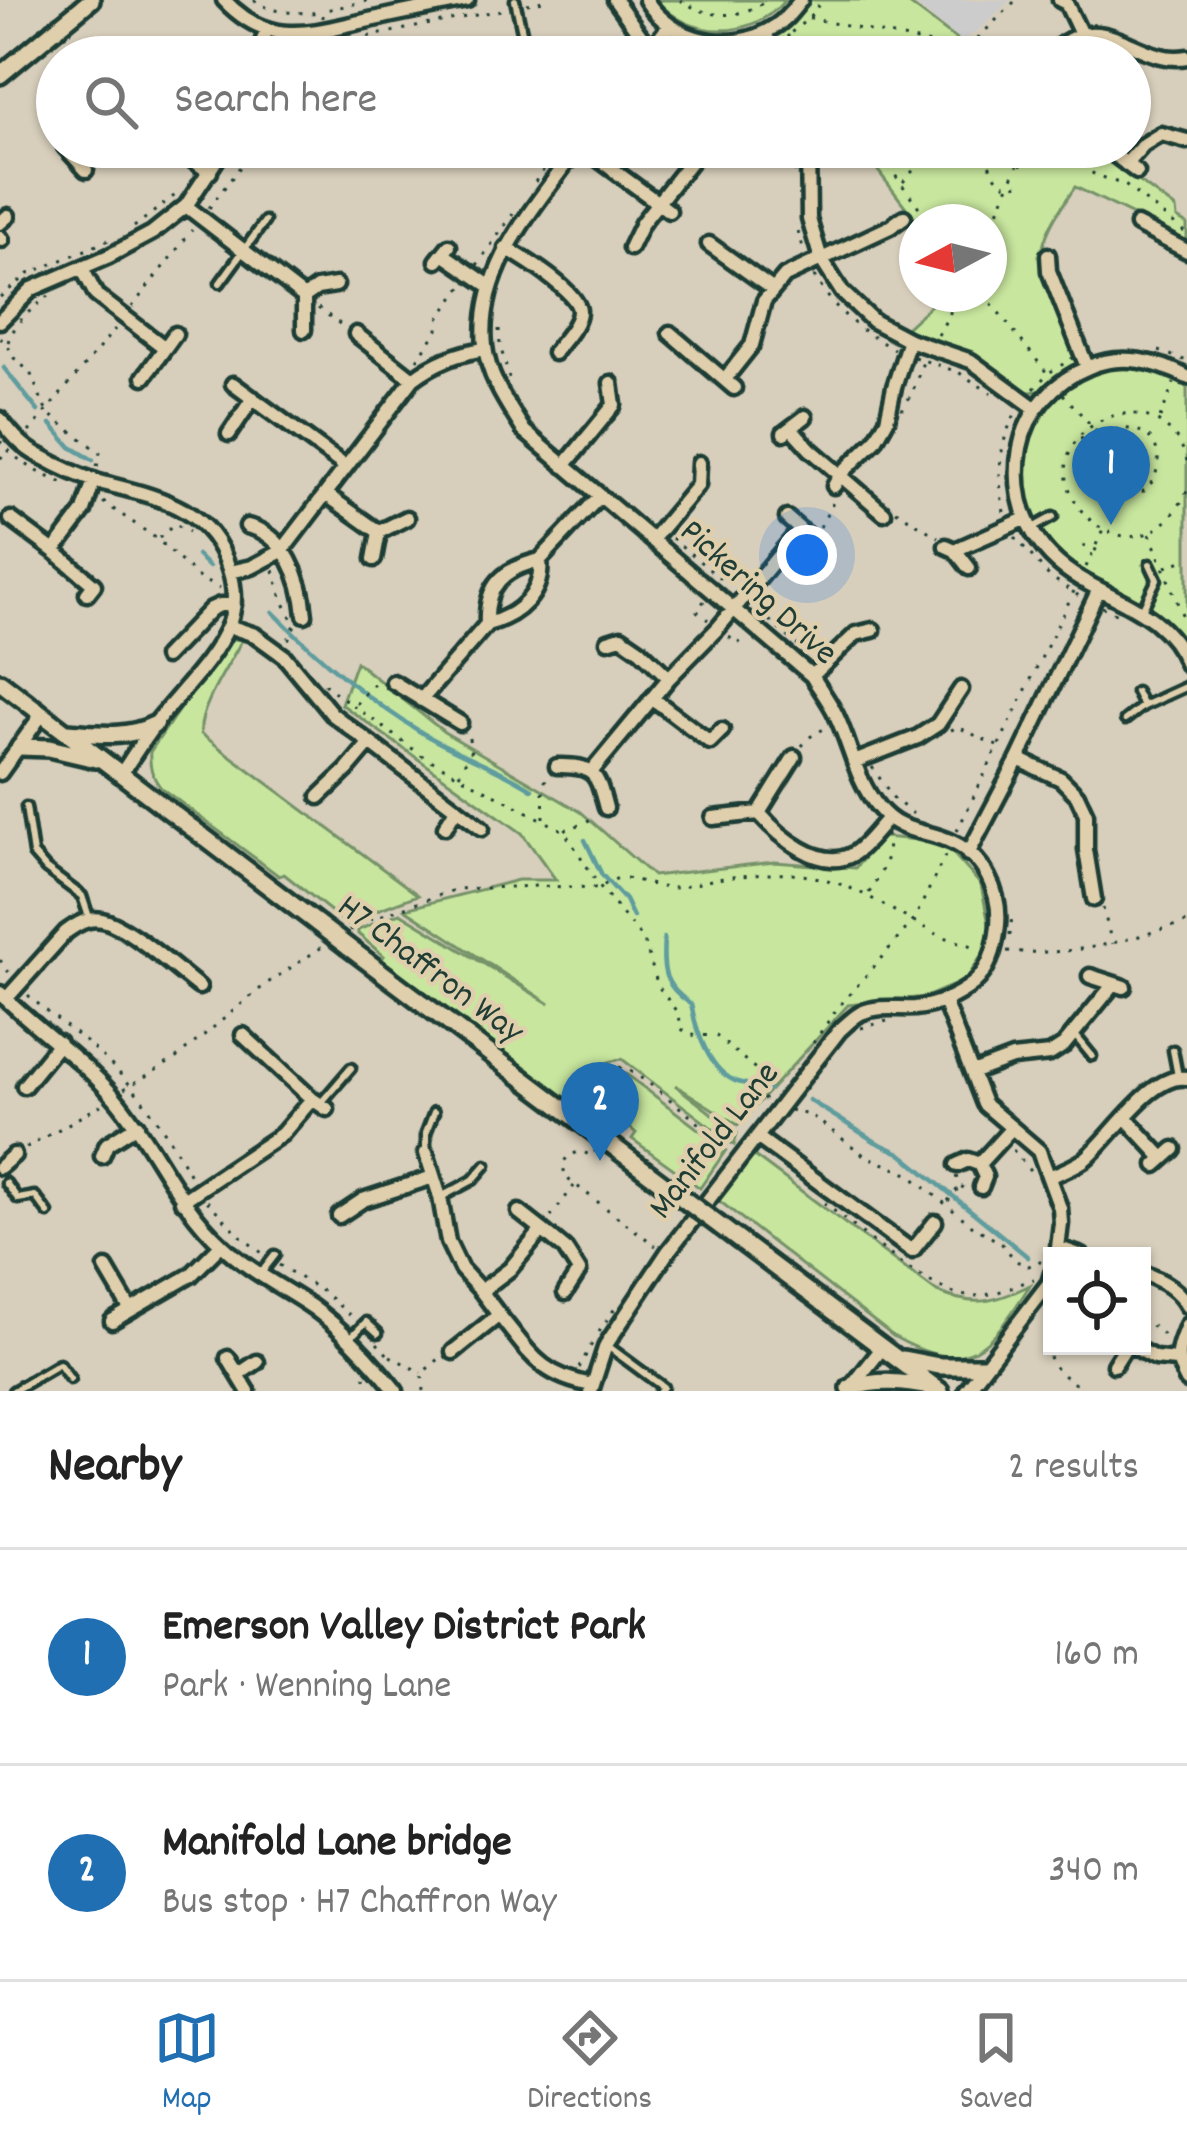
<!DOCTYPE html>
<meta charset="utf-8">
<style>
body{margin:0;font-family:Dekko,sans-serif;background:#f6f6f6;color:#222}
.controls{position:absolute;right:36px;bottom:36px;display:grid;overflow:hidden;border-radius:0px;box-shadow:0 3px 9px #0004}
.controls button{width:108px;height:108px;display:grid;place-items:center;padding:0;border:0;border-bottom:3px solid #e0e0e0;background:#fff;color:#222;font:60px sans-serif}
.compass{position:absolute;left:899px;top:204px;width:108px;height:108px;border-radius:50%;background:#fff;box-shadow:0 3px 9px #0004;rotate:263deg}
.you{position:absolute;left:807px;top:555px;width:42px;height:42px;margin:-30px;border:9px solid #fff;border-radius:50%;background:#1a73e8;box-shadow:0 0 0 18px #1a73e833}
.badge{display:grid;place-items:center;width:78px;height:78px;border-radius:50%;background:#1f6fb2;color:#fff;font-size:39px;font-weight:700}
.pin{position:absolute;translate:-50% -99px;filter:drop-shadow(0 3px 6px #0008)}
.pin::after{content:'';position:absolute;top:63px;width:42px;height:36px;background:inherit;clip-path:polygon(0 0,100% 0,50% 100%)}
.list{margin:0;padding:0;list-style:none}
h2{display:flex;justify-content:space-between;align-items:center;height:156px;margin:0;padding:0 48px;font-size:51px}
h2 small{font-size:39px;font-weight:400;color:#767676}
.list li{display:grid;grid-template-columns:78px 1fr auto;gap:36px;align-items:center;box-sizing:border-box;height:216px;padding:0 48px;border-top:3px solid #e0e0e0}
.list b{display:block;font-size:45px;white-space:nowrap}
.list p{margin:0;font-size:39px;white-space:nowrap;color:#767676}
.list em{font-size:39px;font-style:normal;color:#767676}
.icon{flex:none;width:66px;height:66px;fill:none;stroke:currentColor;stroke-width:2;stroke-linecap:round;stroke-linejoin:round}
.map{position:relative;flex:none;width:1187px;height:1391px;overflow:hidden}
.search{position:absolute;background:#fff;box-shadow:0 3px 9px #0004;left:36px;right:36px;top:36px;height:132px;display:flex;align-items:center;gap:30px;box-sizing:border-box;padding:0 42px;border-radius:66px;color:#767676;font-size:45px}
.sheet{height:588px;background:#fff}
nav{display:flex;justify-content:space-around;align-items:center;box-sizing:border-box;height:168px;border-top:3px solid #e0e0e0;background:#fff;font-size:33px;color:#767676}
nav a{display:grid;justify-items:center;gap:6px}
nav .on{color:#1f6fb2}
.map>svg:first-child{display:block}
</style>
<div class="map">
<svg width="1187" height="1391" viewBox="0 0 1187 1391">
<rect width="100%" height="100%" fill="#d7cebb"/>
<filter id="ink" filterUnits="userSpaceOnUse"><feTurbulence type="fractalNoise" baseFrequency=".00833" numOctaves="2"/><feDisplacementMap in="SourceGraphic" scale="24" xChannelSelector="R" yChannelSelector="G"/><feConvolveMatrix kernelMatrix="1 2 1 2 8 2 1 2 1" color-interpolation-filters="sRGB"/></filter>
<g filter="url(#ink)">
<path fill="#cccccd" d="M910 0H1010L979 30 961 41Z"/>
<path fill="#c8e69e" stroke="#749269" stroke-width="3" d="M657 0H785C752 40 689 40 657 0Z
M806 0H904L980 57H783L777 47V32Z
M860 147H1093L1176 209 1177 218 1187 224V241L1075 187C1063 205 1048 225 1043 247 1038 271 1069 332 1078 357L1076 363 1039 391 1030 392 1025 391 976 356 905 329 943 294H989V222H917Z
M1134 362 1187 384V664L1154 620 1048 556 1022 494 1023 435 1056 386Z
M228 638 242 640C230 663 197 711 201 734L418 895 366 914 348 925 284 874 279 876 161 788C152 776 149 767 150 752Z
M356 662 444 732 581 812 653 876 774 862 855 868 883 837 943 842 981 885 992 939 966 980 926 997 848 1005 738 1125 675 1085 737 1133 734 1145 622 1059C584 1065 579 1084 596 1115L573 1104 380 961 384 956 358 934V930L400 913 550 1004 405 909 518 880H556L522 833 341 704Z
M616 1072 626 1074 726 1150 700 1188 632 1139 636 1133C619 1118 598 1110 597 1085L605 1076Z
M753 1155 937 1292C974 1307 994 1303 1030 1285 990 1348 968 1379 893 1336L718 1200Z"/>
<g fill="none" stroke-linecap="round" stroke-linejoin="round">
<path stroke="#5f9c9e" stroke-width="4.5" d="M4 368 38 411
M51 424 71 447 93 460
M197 555 209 567
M273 612C318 658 369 701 424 734 459 755 498 767 532 789
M585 840 602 875 625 900 633 917
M664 938C662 972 663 985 691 1004 698 1040 717 1093 762 1083L769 1089
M809 1100 876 1142 900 1153 1028 1257"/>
<g stroke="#1f3d34" stroke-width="15">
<path id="service" d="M515 0 523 36
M220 283 265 221
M1033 528 1053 517
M1142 610 1157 579 1150 564
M1136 692 1143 706
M1125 720 1143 706 1187 686
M26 807 33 854 46 869 82 896 90 920
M1074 1034 1092 1056
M1173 1050 1178 1076
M320 1104 351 1068
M426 1153V1133L434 1112
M6 1183 18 1199 35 1196 48 1213
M443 1196 473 1180 486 1165
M261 1273 275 1255
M350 1338 366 1322 378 1333
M609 1347 663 1387 660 1391
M13 1391 59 1364 70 1379"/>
</g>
<g stroke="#1f3d34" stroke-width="21">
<path id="minor" d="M224 0C272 51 315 31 374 19 405 12 436 6 467 0
M615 0 645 42 663 57
M646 0C672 42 732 55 774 27 785 21 793 10 801 0
M1060 0 1066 3 1079 30
M765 33 776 57
M258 57 266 30
M645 57 669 26
M994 57H995
M1048 57C1101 0 1136 67 1187 57
M65 147 86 170
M173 147 210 172
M578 147C536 206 477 268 485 346 488 377 508 405 524 431L812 676C820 689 830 702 836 715 851 746 856 780 878 807 901 835 923 828 952 842 983 856 1001 892 998 925 996 946 990 969 974 983 958 996 936 1006 915 1008 896 1009 879 1005 861 1013 853 1017 846 1025 839 1031L667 1253 606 1345 591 1391
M582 147 669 211
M808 147 809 219 821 259 842 292 873 321 909 340 971 361 1035 408
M1104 147 1137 172
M1126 164 1143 145 1161 134 1187 141
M186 206 304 297
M0 223 8 216
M1137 225 1187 251
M0 237 2 240
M709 244 772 289
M506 248C523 258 579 292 579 311 579 325 561 342 554 353
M630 248 642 223 702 147
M443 254 491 287
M1048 255 1049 271 1087 367
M437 261 449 246
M82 268 96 295 165 348
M0 321 32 289 109 256 152 233 186 206 225 147
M304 330V297L317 288 336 285
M670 333 734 388
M356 334 413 379
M144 377 175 334
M1187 377C1157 361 1121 353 1089 367 1054 381 1027 411 1020 448 1010 504 1033 552 1082 580 1124 604 1168 616 1187 665
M725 379 752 345 764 301 785 276 890 227 904 217
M233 384 346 467
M0 419C12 434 22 447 40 456 58 466 79 476 99 482 156 497 210 506 229 569 235 587 236 606 229 624 214 660 182 690 158 720 145 737 133 756 121 774
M791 428 810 449 884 513
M784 433 805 417
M229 434 253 398
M564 466 614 405 611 383
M834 486 840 475 875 441 887 420 894 387 909 340
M327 495 379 532
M787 518 811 539
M11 519 54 551 94 585 87 594
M247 526C286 534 302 580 305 615
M652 540 698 485 699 463
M946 546 955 550 969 568
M955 550 1025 519
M54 551 84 511 94 480
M374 559 379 532 407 518
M230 572 252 567 282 551 413 379C435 362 458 353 485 349
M487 624C485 585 503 569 540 560
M228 626 255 635 284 656 332 714 482 828
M608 641 621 637 640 650 669 678
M165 657 211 609 220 605H234
M812 676 856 634 873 630
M393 682 460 723
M652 698 710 742 722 730
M421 700 487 624C518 616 544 594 540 560L600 496
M794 757 759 813C778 835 821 873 853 854 866 846 877 830 888 818
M1018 759 1061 779 1077 795 1086 814V850L1094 899
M854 762 918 737 938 724 961 689
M557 766C595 765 597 774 606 808
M592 771 669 678 718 628 799 531
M0 773 42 714
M319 797 347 770 369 744
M713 818 759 813
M445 827 456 809
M968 854 1018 759 1099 589
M1090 976 1124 987
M0 993C37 1030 81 1058 115 1098 154 1144 176 1203 222 1245 249 1271 281 1286 312 1307 345 1331 371 1360 396 1391
M6 999 66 932C77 924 88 917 102 920 127 925 177 970 199 987
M944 1001 984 1104 1039 1151 1060 1208 1061 1223 1057 1256
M243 1035 312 1099 327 1109
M972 1073 1012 1058 1050 1054 1064 1045 1113 985
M24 1086 59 1043
M1125 1117 1163 1158
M757 1137 912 1251 935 1222
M426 1153 440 1197 448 1242 461 1269 481 1291
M102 1156 107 1144 137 1125
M979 1164 1011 1129
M957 1165 968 1160 979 1164 985 1177 981 1187
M1156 1165 1174 1149
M0 1167 14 1155
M1049 1177C1061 1172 1074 1167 1084 1160 1111 1139 1151 1072 1187 1078
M182 1201 282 1134 312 1099
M339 1216 363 1200 433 1177
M542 1230 565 1249 579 1271 565 1293
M1059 1248 1082 1256
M106 1268 130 1309
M1142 1273C1160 1279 1178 1288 1187 1306
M499 1315 481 1291 510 1269 542 1230 519 1212
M112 1321 191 1275 221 1245
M1187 1325C1177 1352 1173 1355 1187 1381
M1132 1346 1155 1358 1176 1360
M453 1352 499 1315C530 1353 540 1376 592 1385
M228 1358 248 1391
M1114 1365 1126 1346
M239 1374 257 1362
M849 1390 883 1347
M966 1391 1049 1283 1052 1273"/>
</g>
<g stroke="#1f3d34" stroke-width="24">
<path id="tertiary" d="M0 75 91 0
M0 682 318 924
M68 732C98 734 126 739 154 725
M20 747 49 748 96 759
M348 947 670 1189
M720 1226 940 1391
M903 1359 939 1366H983
M850 1388C880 1379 903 1382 934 1388"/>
</g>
<path stroke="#1f3d34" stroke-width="3" stroke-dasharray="3 9" stroke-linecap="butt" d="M254 0C273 15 298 12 321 13
M680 0C710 19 738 20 767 0
M527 4 548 0
M323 18V13L326 10 372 0
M809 18 964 51
M787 35 804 57
M782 40 809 18 822 0
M273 46 316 47 506 9
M676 51 704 57
M736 57 757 52
M963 57C973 41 1001 16 1016 0
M794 147 795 173
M874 147 930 222
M974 147C994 159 986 176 1009 186L1019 184
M1067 147 1089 172 1126 186 1187 234
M987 158C999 155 1008 157 1019 161L1024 171
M535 182 559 147
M903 182 934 147
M209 208 255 147
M134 227 178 193
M798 231 804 251
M989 233 1025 147
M477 265 513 214
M989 267V280
M814 276C834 310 859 331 894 349
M963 294H975
M984 294 1047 373
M0 297 29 274 109 240
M132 307 192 230
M318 308 344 327
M499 329 500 345 509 378
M938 335 960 294
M0 338 7 344 14 358 30 372 47 413 100 452 97 467
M8 342C15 322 32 308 49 296
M1159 351 1187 361
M914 357 958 372 991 393
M417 360 438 330V320L465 283
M1034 389 1047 374 1073 358
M1063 394 1097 432
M902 410 912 393 924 359
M1160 418 1174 383
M29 432 115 329
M1080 439C1097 437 1112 427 1130 429 1163 432 1166 472 1144 491L1126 492C1118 487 1114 480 1115 470L1123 467
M0 441C18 463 42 475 68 485
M0 458 10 452
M1187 461C1182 443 1171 427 1153 419 1136 411 1117 412 1100 421 1006 470 1133 607 1187 491
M103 502 157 539 201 580 220 588
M896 511 938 537
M1004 512C997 476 998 443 1017 411
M820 527 835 499
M1150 534 1187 627
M1015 537 1049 576 1082 598
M159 538 175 524 189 532
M672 538 722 580 731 570 742 579
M1083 545 1104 553
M1086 567 1103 530
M1166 567 1187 559
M274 570 282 599 295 625 286 644
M763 596 772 603 762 614 804 651
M704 601 697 611 708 620
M1102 607 1120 615
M729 637 738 644 744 637
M324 684 421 755 564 831 601 888 644 941 658 986 679 1015 681 1029 695 1036 715 1035 759 1072V1092L768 1105
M356 704 371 686 379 682
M951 730 958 727 997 746
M802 746 808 738 827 727
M872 767 894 799 917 817
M459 774 471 750 468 733
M544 818 543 790 547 774
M565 830 585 823 594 816
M957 831 1074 591
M869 893C882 870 890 862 887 835
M1103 908 1112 944
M349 931 371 919 457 889 538 886 601 888C624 866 642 887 670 888 685 888 701 882 716 879 739 876 766 873 790 874 847 877 880 905 927 929 943 938 963 943 980 948
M1010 935 1012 915
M1007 951C1076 957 1123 941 1187 922
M0 960 10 974
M28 995C54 1019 84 1038 109 1063 143 1095 170 1137 192 1179
M861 1028 887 1021
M813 1043 836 1010 914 920 945 856
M124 1089 175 1059 266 984 325 945
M790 1110 812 1116 864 1155 908 1174 973 1226 1002 1244 1016 1261 1028 1266 1037 1264 1044 1257
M621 1134 622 1130C614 1122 601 1113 595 1103 583 1084 602 1062 623 1068 643 1074 710 1133 731 1150
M26 1148 101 1105
M596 1150 592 1156 581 1151 568 1156 563 1163 565 1177 656 1246
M1013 1150 1033 1175
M956 1176 960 1186 968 1190
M207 1201 244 1239 266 1256
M948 1201 960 1186
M824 1203C856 1227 932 1295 969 1296 994 1297 1012 1286 1034 1279
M551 1217 574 1186
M279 1265 325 1293 354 1319
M1142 1318 1169 1339
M1052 1321C1039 1362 1054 1369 1085 1391
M599 1332 617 1305
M377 1343 388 1355
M390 1356 422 1373
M579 1368 594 1340
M365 1391V1375
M424 1391 422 1373 444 1355"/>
<use href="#service" stroke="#e0cfac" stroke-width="6"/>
<use href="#minor" stroke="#e0cfac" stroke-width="12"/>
<use href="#tertiary" stroke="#e0cfac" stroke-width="15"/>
<g stroke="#1f3d34" stroke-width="24" stroke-linecap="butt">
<path id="tertiary-bridge" d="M318 924 348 947
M670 1189 720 1226"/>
</g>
<use href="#tertiary-bridge" stroke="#e0cfac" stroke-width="15"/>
</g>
</g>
<g text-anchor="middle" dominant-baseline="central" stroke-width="9" stroke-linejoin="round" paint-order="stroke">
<g font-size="36" fill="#1f3d34" stroke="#e0cfac">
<text transform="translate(757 594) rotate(42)">Pickering Drive</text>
<text transform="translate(429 971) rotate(37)">H7 Chaffron Way</text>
<text transform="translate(716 1142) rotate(-52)">Manifold Lane</text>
</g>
</g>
</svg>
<div class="controls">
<button><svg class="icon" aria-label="locate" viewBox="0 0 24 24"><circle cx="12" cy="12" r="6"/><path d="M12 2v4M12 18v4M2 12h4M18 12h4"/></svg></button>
</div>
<svg class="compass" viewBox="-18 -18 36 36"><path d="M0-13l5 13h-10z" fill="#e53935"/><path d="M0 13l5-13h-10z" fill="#767676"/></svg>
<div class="you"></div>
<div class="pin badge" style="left:1111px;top:525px">1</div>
<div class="pin badge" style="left:600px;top:1161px">2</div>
<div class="search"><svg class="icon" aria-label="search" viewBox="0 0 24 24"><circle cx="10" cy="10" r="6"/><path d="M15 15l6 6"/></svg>Search here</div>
</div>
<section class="sheet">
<h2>Nearby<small>2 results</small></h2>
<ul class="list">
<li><span class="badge">1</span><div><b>Emerson Valley District Park</b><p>Park · Wenning Lane</p></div><em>160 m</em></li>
<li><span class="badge">2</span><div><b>Manifold Lane bridge</b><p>Bus stop · H7 Chaffron Way</p></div><em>340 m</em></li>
</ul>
</section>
<nav>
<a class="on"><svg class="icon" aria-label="map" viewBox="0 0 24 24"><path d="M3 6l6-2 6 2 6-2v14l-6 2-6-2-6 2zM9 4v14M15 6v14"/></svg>Map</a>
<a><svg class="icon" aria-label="directions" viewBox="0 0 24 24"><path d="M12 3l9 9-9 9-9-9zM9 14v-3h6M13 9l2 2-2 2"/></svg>Directions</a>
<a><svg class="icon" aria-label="saved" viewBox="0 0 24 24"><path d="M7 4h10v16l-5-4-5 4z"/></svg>Saved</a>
</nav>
